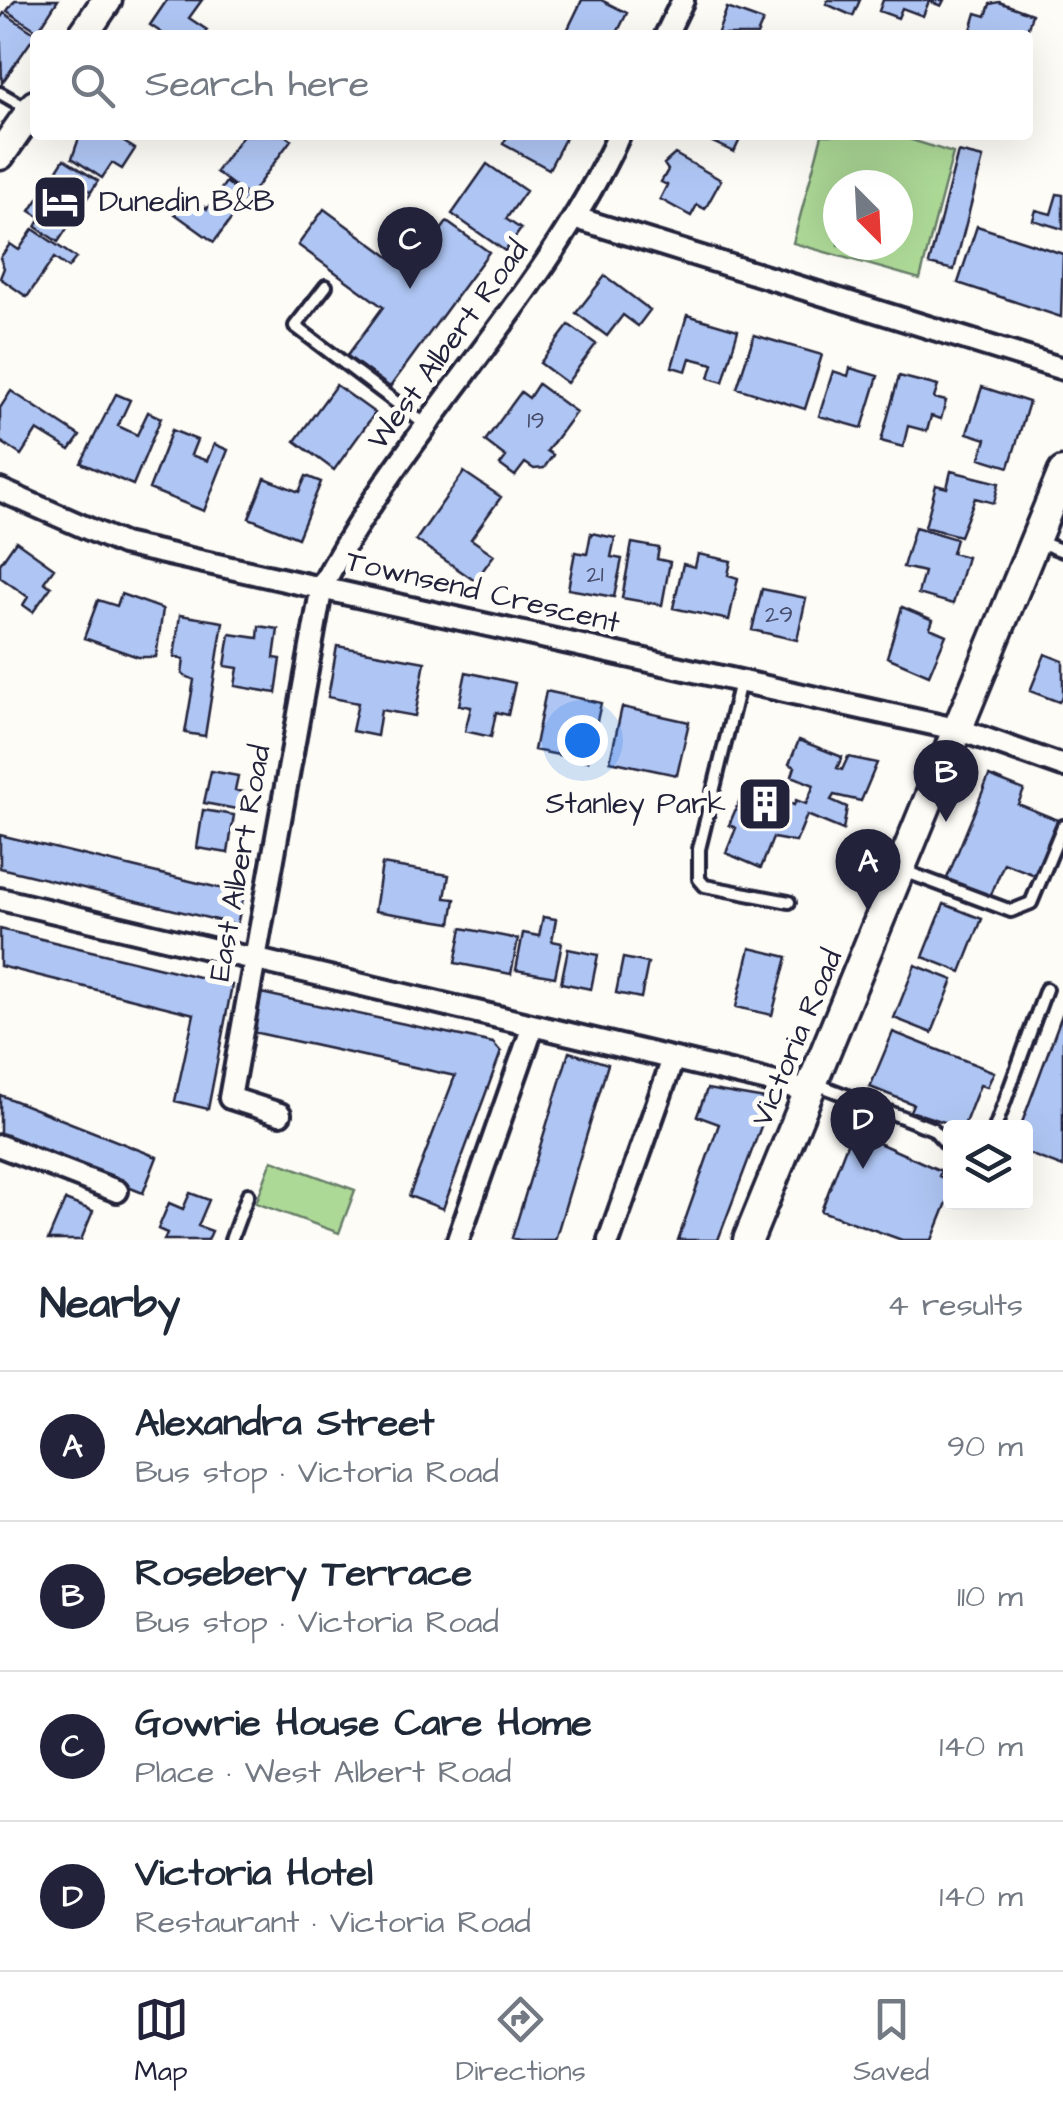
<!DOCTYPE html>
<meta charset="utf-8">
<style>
body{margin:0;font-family:"Architects Daughter",sans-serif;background:#f2f2f3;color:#1f2937}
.controls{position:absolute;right:30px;bottom:30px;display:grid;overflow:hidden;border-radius:10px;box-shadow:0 10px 40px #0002}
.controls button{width:90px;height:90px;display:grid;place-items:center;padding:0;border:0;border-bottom:2px solid #e0e1e3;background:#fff;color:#1f2937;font:50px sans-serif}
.compass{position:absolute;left:823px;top:170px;width:90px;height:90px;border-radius:50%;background:#fff;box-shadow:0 10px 40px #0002;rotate:156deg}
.you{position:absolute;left:582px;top:740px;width:35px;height:35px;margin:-25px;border:8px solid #fff;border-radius:50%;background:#1a73e8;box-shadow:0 0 0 15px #1a73e833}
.badge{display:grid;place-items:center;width:65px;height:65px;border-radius:50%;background:#22223b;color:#fff;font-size:32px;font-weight:700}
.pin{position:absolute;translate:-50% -82px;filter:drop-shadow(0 2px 5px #0008)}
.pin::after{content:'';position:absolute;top:52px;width:35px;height:30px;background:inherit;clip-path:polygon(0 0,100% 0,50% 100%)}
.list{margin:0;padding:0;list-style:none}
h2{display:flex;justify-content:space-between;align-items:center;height:130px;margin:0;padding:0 40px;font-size:42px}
h2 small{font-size:32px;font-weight:400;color:#747a83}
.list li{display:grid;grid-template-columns:65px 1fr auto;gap:30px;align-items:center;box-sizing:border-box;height:150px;padding:0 40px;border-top:2px solid #e0e1e3}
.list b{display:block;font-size:38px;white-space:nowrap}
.list p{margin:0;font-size:32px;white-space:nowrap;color:#747a83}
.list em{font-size:32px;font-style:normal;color:#747a83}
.icon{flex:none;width:55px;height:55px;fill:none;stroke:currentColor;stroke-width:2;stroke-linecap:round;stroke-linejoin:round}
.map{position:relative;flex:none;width:1063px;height:1240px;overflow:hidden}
.search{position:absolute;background:#fff;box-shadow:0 10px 40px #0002;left:30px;right:30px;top:30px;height:110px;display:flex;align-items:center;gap:25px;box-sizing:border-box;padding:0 35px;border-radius:10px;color:#747a83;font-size:38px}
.sheet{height:730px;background:#fff}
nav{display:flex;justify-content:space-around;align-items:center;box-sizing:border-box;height:140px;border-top:2px solid #e0e1e3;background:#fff;font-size:28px;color:#747a83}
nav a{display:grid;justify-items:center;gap:5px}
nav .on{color:#22223b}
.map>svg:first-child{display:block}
</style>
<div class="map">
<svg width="1063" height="1240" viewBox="0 0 1063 1240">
<rect width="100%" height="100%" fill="#fdfcf7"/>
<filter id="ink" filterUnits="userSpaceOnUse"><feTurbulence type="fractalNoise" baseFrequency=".01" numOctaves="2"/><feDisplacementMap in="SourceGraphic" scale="20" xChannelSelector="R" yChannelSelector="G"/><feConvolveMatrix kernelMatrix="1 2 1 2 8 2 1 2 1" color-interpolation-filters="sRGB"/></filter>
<g filter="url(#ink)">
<path fill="#add997" stroke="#687e69" stroke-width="2.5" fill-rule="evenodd" d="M822 135H896L953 153 920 279 793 243ZM838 185H898V245H838Z
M272 1160 355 1190 339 1233 256 1203Z"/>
<path fill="#afc6f4" stroke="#22223b" stroke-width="2.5" d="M15 0H58L38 31 7 11Z
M167 0H202L189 18 207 30 204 35H165L150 25Z
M582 0H601L627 13 616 35H565Z
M828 0H860L853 16 826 4Z
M883 0H944L941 6 929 1 923 16 902 8 898 18 879 11Z
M999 2 1032 14 1026 35H984L971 30 976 13 986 16 990 4Z
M727 8 763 21 757 35H717Z
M4 13 36 34 2 83 0 19Z
M80 135H129L124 142 135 149 122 169 112 163 102 178 72 158Z
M243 135H285L291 140 249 197 216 172Z
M508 135H567L549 169 503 144Z
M698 135H742L734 152Z
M958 152 983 158 954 270 929 264Z
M675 154 721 180 705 209 697 205 691 216 660 199 667 185 661 182 668 170 664 164Z
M64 159 98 181 91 192 57 170Z
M487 164 526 191 506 219 521 229 505 251 452 214Z
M57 170 91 192 58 242 36 227 41 218 30 211Z
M226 182 247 198 214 242 175 214 188 195 207 209Z
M1057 194 1063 195V229L1033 220 1036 210 1051 214Z
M324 209 410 272 447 222 489 252 390 387 347 356 383 307 298 245Z
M977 226 1063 254 1061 317 958 283Z
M33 229 76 258 68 268 54 258 27 297 0 278 4 268 0 258 10 244 19 250Z
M605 276 650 310 638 326 623 315 607 336 576 313Z
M687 315 738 330 723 382 709 378 713 364 690 358 686 371 672 367Z
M569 325 596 344 567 383 540 363Z
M754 335 822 355 805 409 737 388Z
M850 368 878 376 862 428 819 416 833 371 848 376Z
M899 376 938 386 934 398 946 401 941 419 931 416 927 431 908 426 903 447 881 441Z
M538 384 576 412 547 451 553 455 544 468 534 469 525 463 515 476 500 465 506 457 485 441 521 392 529 398Z
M336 385 375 413 334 470 295 441Z
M982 387 1029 402 1009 467 980 458 986 439 967 433Z
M11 391 80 436 70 450 37 430 21 455 0 441V408Z
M116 394 130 400 118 426 137 435 148 412 161 418 133 485 81 463Z
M172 430 197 440 191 455 207 461 214 444 228 450 204 511 149 489Z
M951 471 999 483 994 503 975 498 960 536 925 527 936 485 947 488Z
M464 472 501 497 471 539 494 555 475 581 416 540Z
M306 476 321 482 298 538 249 518 265 478 299 492Z
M915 527 956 539 952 553 967 557 953 604 918 594 924 572 903 567Z
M591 533 615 538 611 557 622 559 614 597 568 589 575 552 587 554Z
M16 541 54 568 44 582 51 587 33 612 23 605 28 597 0 577V564Z
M632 543 659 548 657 559 670 562 662 605 622 598Z
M698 554 731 561 728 575 738 578 729 620 673 608 683 564 695 567Z
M762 589 806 598 797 640 752 630Z
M121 594 163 609 156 657H138L84 638 98 600 117 606Z
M902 607 933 620 930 628 946 635 929 675 887 657Z
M180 615 223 622 205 736 185 733 194 680 182 674 184 659 174 657Z
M259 626 278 629 274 658 281 659 276 693 235 686 238 668 225 666 230 634 258 638Z
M337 646 425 662 415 716 381 710 377 736 352 731 358 703 328 697Z
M1045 654 1063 661V697L1059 702 1030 691Z
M466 672 515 683 508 715 496 712 491 737 465 731 471 707 459 705Z
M546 691 601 703 588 761 534 750Z
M622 707 689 722 677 775 610 761Z
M799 740 842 757 837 768 842 770 848 757 877 763 861 801 834 795 831 800 847 807 843 830 807 815 796 842 773 838 761 868 726 853 736 828 729 825 746 785 794 805 796 800 806 804 814 785 792 776 795 767 789 764Z
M211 771 238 776 235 790 245 793 242 810 204 803Z
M989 776 1024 790 1018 804 1060 821 1037 876 1004 863 989 900 945 883Z
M203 810 234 815 228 853 197 848Z
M0 835 244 894 237 925 0 868Z
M382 864 449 875 445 898 455 899 451 923 375 911Z
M944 904 982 919 961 972 923 957Z
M543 917 556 919 552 941 562 943 555 977 516 970 523 933 539 936Z
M462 928 518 939 511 974 455 963Z
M0 929 232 985 208 1109 175 1101 194 1014 0 966Z
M750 948 787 957 772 1015 736 1007Z
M568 949 598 955 591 989 561 983Z
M623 958 648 963 641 998 616 993Z
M915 965 953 980 932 1033 894 1018Z
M261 993 493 1043 501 1052 443 1209 409 1196 455 1076 253 1032Z
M1063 1012V1167L1026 1153V1128H1020Z
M893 1032 994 1072 987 1087 980 1085 963 1128 910 1111 913 1104 870 1087Z
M569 1052 608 1064 555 1240H519L512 1238Z
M707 1089 771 1100 718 1240H678L719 1124 697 1116Z
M0 1095 157 1157 143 1193 0 1136Z
M852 1131 941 1171 939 1176 950 1181V1195L932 1240H902L821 1211Z
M190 1193 209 1200 198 1226 212 1231 208 1240H164L167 1233 158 1229 169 1203 183 1209Z
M65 1200 93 1211 81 1240H48Z"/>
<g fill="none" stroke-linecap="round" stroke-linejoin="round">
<g stroke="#22223b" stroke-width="18">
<path id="lane" d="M0 93 30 110
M326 286 295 326 426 425
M1037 541 1063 551
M740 682 699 849V879L705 886 789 902
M904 871 1011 911 1031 903 1063 826
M814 1083 933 1129 950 1148
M995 1128 1046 989
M231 1240 248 1194"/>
</g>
<g stroke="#22223b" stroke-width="28">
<path id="street" d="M666 35 683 0
M576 218 1063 369
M0 490 123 544 960 730 1063 766
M0 899 810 1091
M280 1114 230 1098 322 586C406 427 543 299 619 135
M0 1146 117 1191
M458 1240 533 1026
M609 1240 673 1059"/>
</g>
<g stroke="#22223b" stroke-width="35">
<path id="secondary" d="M83 35 107 0
M0 155 35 105
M748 1240 1063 472"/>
</g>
<use href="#lane" stroke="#fdfcf7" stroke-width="10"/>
<use href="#street" stroke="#fdfcf7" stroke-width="20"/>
<use href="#secondary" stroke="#fdfcf7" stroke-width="28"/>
</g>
</g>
<defs>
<g id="hotel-square" transform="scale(2.875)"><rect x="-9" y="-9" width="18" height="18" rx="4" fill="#22223b" stroke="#fdfcf7"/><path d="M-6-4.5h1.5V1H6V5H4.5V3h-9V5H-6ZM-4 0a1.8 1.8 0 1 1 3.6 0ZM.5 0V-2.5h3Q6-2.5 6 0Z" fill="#fff"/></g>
<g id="building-square" transform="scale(2.875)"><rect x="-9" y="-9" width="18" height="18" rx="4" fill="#22223b" stroke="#fdfcf7"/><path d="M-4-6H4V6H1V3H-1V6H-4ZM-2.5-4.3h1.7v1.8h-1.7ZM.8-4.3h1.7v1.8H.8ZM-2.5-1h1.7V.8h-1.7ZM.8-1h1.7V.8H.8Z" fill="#fff"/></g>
</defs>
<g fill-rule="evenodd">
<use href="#hotel-square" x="60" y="202"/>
<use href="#building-square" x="765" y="804"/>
</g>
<g text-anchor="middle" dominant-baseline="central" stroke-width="10" stroke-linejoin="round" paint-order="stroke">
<g font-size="25" fill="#454b69">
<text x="536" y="420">19</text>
<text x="595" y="574">21</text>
<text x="779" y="614">29</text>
</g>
<g font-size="30" fill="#22223b" stroke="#fdfcf7" text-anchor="start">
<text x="99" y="202">Dunedin B&amp;B</text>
<text x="726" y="804" text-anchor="end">Stanley Park</text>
</g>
<g font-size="30" fill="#22223b" stroke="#fdfcf7">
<text transform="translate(448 345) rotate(-54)">West Albert Road</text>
<text transform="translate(483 592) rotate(13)">Townsend Crescent</text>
<text transform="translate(240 863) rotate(-80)">East Albert Road</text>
<text transform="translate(797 1038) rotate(-67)">Victoria Road</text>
</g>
</g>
</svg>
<div class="controls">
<button><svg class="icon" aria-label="layers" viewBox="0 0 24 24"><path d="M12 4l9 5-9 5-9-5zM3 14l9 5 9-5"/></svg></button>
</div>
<svg class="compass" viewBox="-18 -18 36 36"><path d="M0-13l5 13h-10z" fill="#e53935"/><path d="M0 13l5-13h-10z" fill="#747a83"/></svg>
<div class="you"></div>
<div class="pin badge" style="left:868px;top:911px">A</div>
<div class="pin badge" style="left:946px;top:822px">B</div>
<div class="pin badge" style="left:410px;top:289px">C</div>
<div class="pin badge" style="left:863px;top:1169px">D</div>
<div class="search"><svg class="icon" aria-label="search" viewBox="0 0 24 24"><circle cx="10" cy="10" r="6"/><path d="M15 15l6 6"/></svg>Search here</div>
</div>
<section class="sheet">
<h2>Nearby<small>4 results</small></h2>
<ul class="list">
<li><span class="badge">A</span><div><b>Alexandra Street</b><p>Bus stop · Victoria Road</p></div><em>90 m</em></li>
<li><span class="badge">B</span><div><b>Rosebery Terrace</b><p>Bus stop · Victoria Road</p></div><em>110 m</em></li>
<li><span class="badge">C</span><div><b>Gowrie House Care Home</b><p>Place · West Albert Road</p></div><em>140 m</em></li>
<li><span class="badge">D</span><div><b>Victoria Hotel</b><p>Restaurant · Victoria Road</p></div><em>140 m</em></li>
</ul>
</section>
<nav>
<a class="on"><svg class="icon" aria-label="map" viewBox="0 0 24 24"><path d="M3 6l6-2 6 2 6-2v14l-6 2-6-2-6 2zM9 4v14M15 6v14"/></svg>Map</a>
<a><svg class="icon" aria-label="directions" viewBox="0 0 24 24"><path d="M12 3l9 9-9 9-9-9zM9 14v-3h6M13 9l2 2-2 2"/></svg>Directions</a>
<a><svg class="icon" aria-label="saved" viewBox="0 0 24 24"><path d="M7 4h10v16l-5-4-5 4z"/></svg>Saved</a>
</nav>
